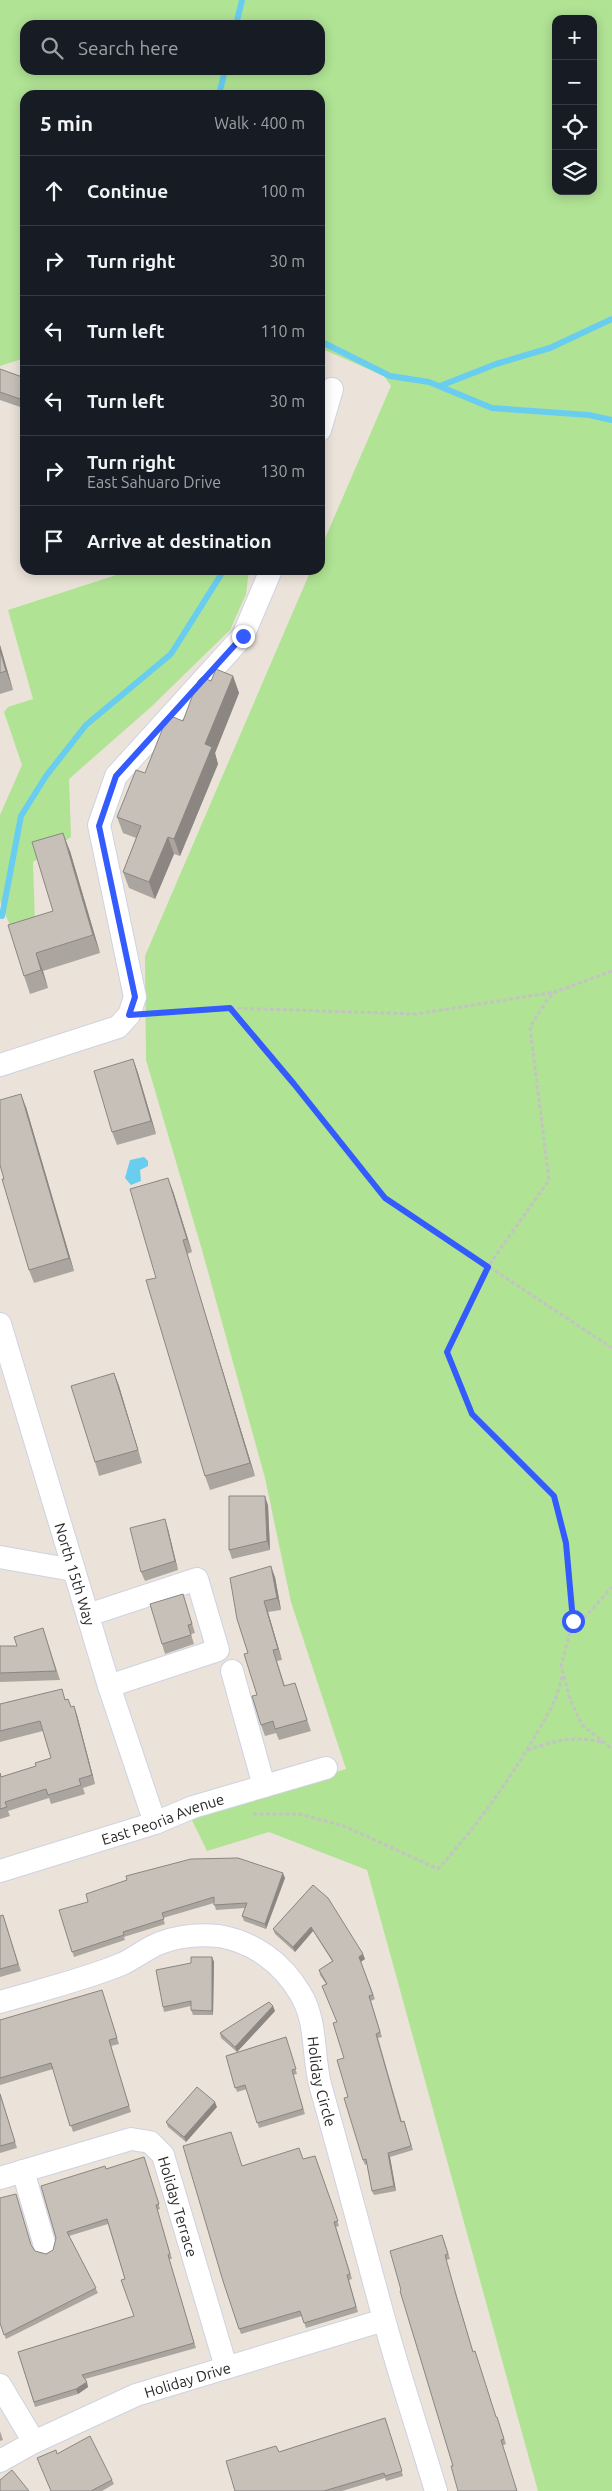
<!DOCTYPE html>
<meta charset="utf-8">
<style>
body{margin:0;font-family:Ubuntu,sans-serif;background:#242831;color:#f1f3f6}
.controls{position:absolute;right:15px;top:15px;display:grid;overflow:hidden;border-radius:10px;box-shadow:0 2px 12px #0003}
.controls button{width:45px;height:45px;display:grid;place-items:center;padding:0;border:0;border-bottom:1px solid #363941;background:#171b24;color:#f1f3f6;font:25px sans-serif}
.stop{position:absolute;width:15px;height:15px;margin:-11px;border:4px solid #345bfd;border-radius:50%;background:#fff}
.stop.end{background:#345bfd;border-color:#fff;box-shadow:0 1px 5px #0008}
.list{margin:0;padding:0;list-style:none}
h2{display:flex;justify-content:space-between;align-items:center;height:65px;margin:0;padding:0 20px;font-size:21px}
h2 small{font-size:16px;font-weight:400;color:#9ea1a6}
.list li{display:grid;grid-template-columns:32px 1fr auto;gap:15px;align-items:center;box-sizing:border-box;height:70px;padding:0 20px;border-top:1px solid #363941}
.list b{display:block;font-size:19px;white-space:nowrap}
.list p{margin:0;font-size:16px;white-space:nowrap;color:#9ea1a6}
.list em{font-size:16px;font-style:normal;color:#9ea1a6}
.icon{flex:none;width:28px;height:28px;fill:none;stroke:currentColor;stroke-width:2;stroke-linecap:round;stroke-linejoin:round}
.map{position:relative;flex:none;width:612px;height:2491px;overflow:hidden}
.search{position:absolute;background:#171b24;box-shadow:0 2px 12px #0003;left:20px;top:20px;width:305px;height:55px;display:flex;align-items:center;gap:12px;box-sizing:border-box;padding:0 18px;border-radius:15px;color:#9ea1a6;font-size:19px}
.panel{position:absolute;background:#171b24;box-shadow:0 2px 12px #0003;left:20px;top:90px;width:305px;height:485px;border-radius:15px}
.map>svg:first-child{display:block}
</style>
<div class="map">
<svg width="612" height="2491" viewBox="0 0 612 2491">
<rect width="100%" height="100%" fill="#ebe3d9"/>
<path fill="#b0e394" fill-rule="evenodd" d="M0 0H612V2491H538L367 1870 269 1832 207 1851 190 1816 346 1769 291 1602 265 1478 202 1250 146 1060 145 956 311 570H320V550L391 386 384 376 320 348V95H25V358L0 366ZM556 19H593V191H556ZM25 25H320V70H25Z
M132 570H249L246 594 230 630 152 706 69 779 71 837 33 862 35 923 11 928 0 901V815L22 765 4 712 8 707 33 699 8 610Z"/>
<path fill="#69cdf0" d="M144 1157 148 1161V1166L140 1170 141 1181 131 1185 125 1178 130 1160Z"/>
<g fill="none" stroke-linecap="round" stroke-linejoin="round">
<path stroke="#69cdf0" stroke-width="6" d="M236 25 242 0
M219 95 225 70
M320 341 390 376 429 382 492 408 589 415 612 420
M440 386 496 364 550 348 612 319
M2 916 21 816 46 776 86 725 171 654 224 570"/>
<g stroke="#ced2e2" stroke-width="24">
<g id="minor">
<path d="M320 430 332 389"/>
<path d="M0 1065 118 1027 129 1015 135 997 99 825 116 776 243 636 271 570"/>
<path id="s1" d="M0 1324 109 1686 155 1823"/>
<path d="M0 1557 73 1570"/>
<path d="M88 1615 197 1579 218 1650 109 1686"/>
<path d="M232 1671 264 1786"/>
<path id="s2" d="M0 1871 155 1823 193 1807 326 1768"/>
<path id="s3" d="M0 2002C41 1990 83 1980 122 1964 135 1958 147 1948 160 1943 178 1936 200 1934 219 1936 254 1942 282 1963 300 1993 318 2022 312 2057 321 2088 343 2165 363 2242 384 2319 400 2377 419 2434 436 2491"/>
<path d="M23 2171 45 2246"/>
<path id="s4" d="M0 2178 131 2139 150 2142 163 2155 226 2367"/>
<path d="M0 2385 34 2442"/>
<path id="s5" d="M0 2461 34 2442 136 2395 384 2320"/>
</g>
</g>
<path stroke="#c3c3c3" stroke-width="3" stroke-dasharray="4 2.5" stroke-linecap="butt" d="M612 971 555 992 547 1000 530 1027 549 1180 484 1272 447 1352 472 1414 554 1496 566 1543 573 1621 561 1666 570 1699 582 1725 612 1749
M230 1008 294 1084 385 1198 612 1348
M153 1013 230 1008 416 1014 555 992
M571 1633 612 1587
M527 1750C555 1741 572 1735 601 1742
M253 1814H299L344 1826 438 1869C475 1828 506 1785 534 1738 545 1719 559 1697 562 1675"/>
<use href="#minor" stroke="#fff" stroke-width="22"/>
</g>
<path fill="#aaa59f" d="M0 369 25 378V403L23 408 0 400Z
M0 645 13 690 0 694Z
M233 676 239 693 215 753 218 764 180 856 174 854 155 899 129 888 123 872 136 838 123 833 117 817 145 773 211 681Z
M70 851 100 953 43 971 48 988 30 994 24 976 53 911Z
M133 1059 138 1073 156 1134 117 1145 112 1132Z
M26 1107 74 1271 34 1283 29 1270 4 1179Z
M173 1191 192 1252 187 1254 255 1476 210 1490 205 1476 156 1278Z
M114 1373 119 1386 142 1463 99 1476 95 1462Z
M268 1505 270 1550 232 1559 229 1550Z
M168 1529 178 1570 145 1581 141 1572Z
M275 1577 281 1610 268 1612 282 1660 277 1661 285 1686 295 1683 311 1731 279 1740 276 1733 265 1736 261 1725 257 1695 248 1653 237 1619Z
M183 1594 195 1633 191 1634 194 1644 165 1654 162 1644Z
M43 1628 60 1680 0 1682V1646H17Z
M66 1699H68L71 1707 77 1715 95 1784 83 1788 85 1794 51 1804 49 1798 8 1811 10 1816 0 1819V1773L1 1777 36 1766 51 1758 43 1731 0 1742V1704Z
M285 1878 266 1929 244 1921 242 1916 245 1908 216 1910 214 1903 163 1918 165 1924 124 1937 125 1940 74 1957 59 1910Z
M313 1885 365 1959 361 1962 375 1999 371 2001 382 2037 378 2038 402 2122 404 2121 413 2150 390 2157 396 2191 374 2195 372 2191 367 2164 365 2165 363 2160 348 2097 344 2058 337 2022 326 1984 320 1975 319 1970 332 1961 313 1931 295 1952 275 1934 273 1929Z
M3 1915 21 1971 0 1977V1916Z
M212 1957 214 1962 213 2015H193L191 2010V2006L164 2012 163 2007 191 1963Z
M102 1990 119 2044 111 2046 131 2112 73 2132 53 2069 0 2085V2020Z
M275 2011 237 2052 221 2038 220 2033Z
M286 2037 297 2074 293 2075 305 2114 259 2128 247 2089 237 2092 226 2056Z
M0 2093 17 2148 0 2153Z
M217 2107 186 2142 168 2127 166 2122Z
M315 2156 339 2226 336 2227 352 2279 349 2280 358 2312 306 2328 302 2316 241 2334 223 2281 242 2166 303 2159Z
M144 2157 160 2209 157 2210 172 2259H169L196 2348 85 2379 88 2387 78 2394 35 2407 18 2352 134 2316 125 2279 108 2224 69 2236 98 2293 6 2339 0 2323 31 2246 35 2251 46 2254 53 2250 106 2169Z
M444 2240 450 2259 446 2260 458 2300 473 2352 496 2417H497L506 2444 453 2466 401 2290Z
M385 2418 403 2476 386 2481 385 2478 342 2491H235L279 2452Z
M0 2431 3 2440 0 2441Z
M57 2454 112 2480 114 2484 102 2491H51Z"/>
<path fill="#8b8682" d="M25 384V403L23 408 20 399Z
M0 645 13 690 6 671 0 650Z
M233 676 239 693 215 753 218 764 180 856 174 839 205 744Z
M63 833 70 851 100 953 93 935Z
M168 837 174 854 155 899 149 882Z
M36 953 43 971 48 988 41 970Z
M133 1059 138 1073 156 1134 151 1121Z
M21 1094 26 1107 74 1271 69 1258Z
M168 1178 173 1191 192 1252 187 1239Z
M183 1240 187 1254 255 1476 250 1463Z
M114 1373 119 1386 142 1463 138 1450Z
M265 1496 268 1505 270 1550 267 1541Z
M165 1519 168 1529 178 1570 175 1561Z
M271 1566 275 1577 281 1610 277 1598Z
M264 1601 268 1612 282 1660 278 1649Z
M74 1706 77 1715 95 1784 92 1775Z
M283 1873 285 1878 266 1929 265 1924Z
M311 1927 313 1931 295 1952 293 1947Z
M363 1954 365 1959 360 1962 359 1957Z
M212 1957 214 1962 213 2015 212 2011Z
M273 2006 275 2011 237 2052 235 2047Z
M215 2102 217 2107 186 2142 184 2137Z
M388 2153 390 2157 396 2191 394 2186Z
M87 2382 88 2387 78 2394 76 2389Z"/>
<path fill="#c6c0b9" stroke="#8b8682" d="M0 369 25 378V384L20 399 0 392Z
M0 650 6 671 0 673Z
M216 669 233 676 205 744 212 747 174 839 168 837 149 882 123 872 141 826 117 817 136 770 145 773 168 715 183 721 198 681 202 677 211 681Z
M63 833 93 935 36 953 41 970 24 976 8 925 53 911 32 842Z
M133 1059 151 1121 112 1132 94 1071Z
M21 1094 69 1258 29 1270 2 1179H4L0 1165V1100Z
M168 1178 187 1239 183 1240 250 1463 205 1476 146 1280 156 1278 130 1189Z
M114 1373 138 1450 95 1462 71 1386Z
M229 1496H265L267 1541 229 1550Z
M165 1519 175 1561 141 1572 130 1528Z
M271 1566 277 1598 264 1601 278 1649 273 1650 284 1686 295 1683 307 1720 275 1729 273 1721 261 1725 252 1696 257 1695 244 1654 248 1653 237 1619 230 1578Z
M183 1594 192 1624 188 1625 191 1635 162 1644 150 1604Z
M43 1628 56 1671 0 1673V1646H17L14 1637Z
M62 1689 65 1700 68 1699 71 1707 74 1706 92 1775 79 1779 81 1785 48 1795 46 1789 5 1802 7 1807 0 1809V1773L1 1777 36 1766 35 1763 51 1758 40 1721 0 1731V1704Z
M238 1858 283 1873 265 1924 242 1916 247 1903 214 1905V1897L162 1913 164 1919 123 1932 124 1935 72 1952 59 1910 88 1902 86 1894 127 1880 126 1876 191 1859Z
M313 1885 328 1898 363 1954 359 1957 373 1995 369 1996 380 2032 376 2034 401 2122 404 2121 411 2146 388 2153 394 2186 372 2191 366 2159 363 2160 344 2098 348 2097 337 2060 344 2058 333 2023 337 2022 322 1986 327 1984 319 1970 333 1961 311 1927 293 1947 273 1929Z
M3 1915 18 1964 0 1969V1916Z
M191 1957H212V2011L191 2010V2001L163 2007 156 1970 191 1963Z
M102 1990 117 2038 109 2040 129 2106 70 2126 51 2063 0 2078V2020Z
M269 2002 273 2006 235 2047 220 2033Z
M286 2037 296 2069 292 2070 303 2109 257 2123 245 2085 235 2088 226 2056Z
M197 2087 215 2102 184 2137 166 2122Z
M0 2094 15 2142 0 2146Z
M231 2132 242 2166 299 2148 303 2159 315 2156 338 2221 334 2222 350 2274 347 2275 356 2307 304 2323 300 2311 239 2329 223 2281 183 2146Z
M144 2157 159 2204 156 2205 170 2254 168 2255 194 2343 82 2375 87 2382 76 2389 34 2402 18 2352 134 2316 121 2280 125 2279 107 2219 67 2232 96 2288 4 2335 0 2323V2198L16 2194 31 2245 35 2251 46 2254 53 2250 56 2238 41 2186 105 2166 106 2169Z
M442 2235 448 2254 445 2255 456 2295 473 2352 475 2351 496 2417H497L504 2439 501 2440 517 2491H458L451 2466H453L400 2291 401 2290 390 2251Z
M385 2418 402 2471 385 2476 384 2473 324 2491H235L226 2461 276 2446 279 2452Z
M90 2436 112 2480 91 2491H51L37 2458 56 2450 57 2454Z
M12 2470 29 2491H0V2480Z"/>
<g fill="none" stroke-linecap="round" stroke-linejoin="round">
<path stroke="#345bfd" stroke-width="6" d="M243 636 116 776 99 826 135 997 129 1015 230 1008 294 1084 385 1198 488 1267 447 1352 472 1414 554 1496 566 1543 573 1621"/>
</g>
<g text-anchor="middle" dominant-baseline="central" stroke-width="5" stroke-linejoin="round" paint-order="stroke">
<g font-size="15" fill="#282828" stroke="#fff">
<text stroke="none"><textPath href="#s1" startOffset="261">North 15th Way</textPath></text>
<text stroke="none"><textPath href="#s2" startOffset="171">East Peoria Avenue</textPath></text>
<text stroke="none"><textPath href="#s3" startOffset="425">Holiday Circle</textPath></text>
<text stroke="none"><textPath href="#s4" startOffset="228">Holiday Terrace</textPath></text>
<text stroke="none"><textPath href="#s5" startOffset="205">Holiday Drive</textPath></text>
</g>
</g>
</svg>
<div class="controls">
<button>+</button>
<button>−</button>
<button><svg class="icon" aria-label="locate" viewBox="0 0 24 24"><circle cx="12" cy="12" r="6"/><path d="M12 2v4M12 18v4M2 12h4M18 12h4"/></svg></button>
<button><svg class="icon" aria-label="layers" viewBox="0 0 24 24"><path d="M12 4l9 5-9 5-9-5zM3 14l9 5 9-5"/></svg></button>
</div>
<div class="stop" style="left:573px;top:1621px"></div>
<div class="stop end" style="left:243px;top:636px"></div>
<div class="search"><svg class="icon" aria-label="search" viewBox="0 0 24 24"><circle cx="10" cy="10" r="6"/><path d="M15 15l6 6"/></svg>Search here</div>
<section class="panel">
<h2>5 min<small>Walk · 400 m</small></h2>
<ul class="list">
<li><svg class="icon" aria-label="ahead" viewBox="0 0 24 24"><path d="M12 20V5M6 11l6-6 6 6"/></svg><div><b>Continue</b></div><em>100 m</em></li>
<li><svg class="icon" aria-label="right" viewBox="0 0 24 24"><path d="M7 20v-9h11M14 6l5 5-5 5"/></svg><div><b>Turn right</b></div><em>30 m</em></li>
<li><svg class="icon" aria-label="left" viewBox="0 0 24 24"><path d="M17 20v-9H6M10 6l-5 5 5 5"/></svg><div><b>Turn left</b></div><em>110 m</em></li>
<li><svg class="icon" aria-label="left" viewBox="0 0 24 24"><path d="M17 20v-9H6M10 6l-5 5 5 5"/></svg><div><b>Turn left</b></div><em>30 m</em></li>
<li><svg class="icon" aria-label="right" viewBox="0 0 24 24"><path d="M7 20v-9h11M14 6l5 5-5 5"/></svg><div><b>Turn right</b><p>East Sahuaro Drive</p></div><em>130 m</em></li>
<li><svg class="icon" aria-label="arrive" viewBox="0 0 24 24"><path d="M6 21V4h12l-3 4 3 4H6"/></svg><div><b>Arrive at destination</b></div></li>
</ul>
</section>
</div>
